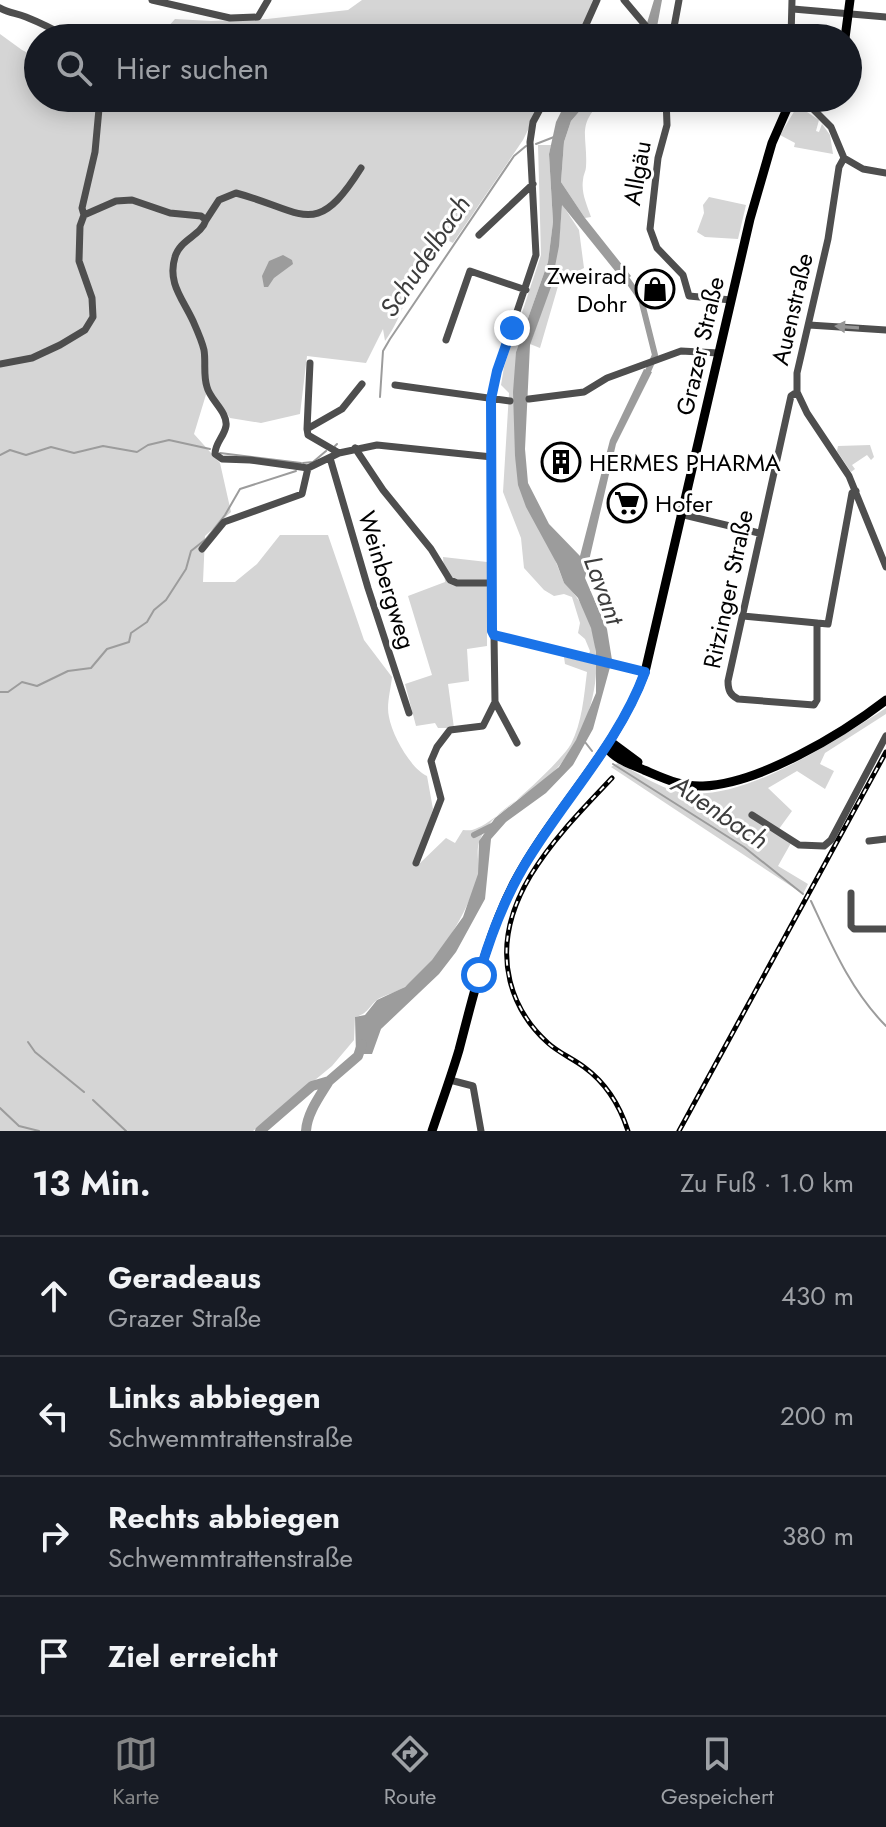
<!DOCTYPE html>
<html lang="de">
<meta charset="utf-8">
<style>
body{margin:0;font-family:Jost,sans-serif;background:#20242c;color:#f1f3f6}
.stop{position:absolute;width:24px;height:24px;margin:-18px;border:6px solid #1a73e8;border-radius:50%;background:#fff}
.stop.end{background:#1a73e8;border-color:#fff;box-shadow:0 2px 8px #0008}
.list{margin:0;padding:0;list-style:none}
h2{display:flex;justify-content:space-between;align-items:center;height:104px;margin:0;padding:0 32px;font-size:34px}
h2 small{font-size:26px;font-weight:400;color:#9ea1a6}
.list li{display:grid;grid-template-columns:52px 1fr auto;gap:24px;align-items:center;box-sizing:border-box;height:120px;padding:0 32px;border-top:2px solid #363941}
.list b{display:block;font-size:30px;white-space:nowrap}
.list p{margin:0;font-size:26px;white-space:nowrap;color:#9ea1a6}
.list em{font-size:26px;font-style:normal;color:#9ea1a6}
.icon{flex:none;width:44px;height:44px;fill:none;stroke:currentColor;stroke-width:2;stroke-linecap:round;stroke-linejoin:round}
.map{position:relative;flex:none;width:886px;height:1131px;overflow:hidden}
.search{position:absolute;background:#171b24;box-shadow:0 4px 20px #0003;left:24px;right:24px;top:24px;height:88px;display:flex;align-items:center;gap:20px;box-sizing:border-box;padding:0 28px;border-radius:44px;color:#9ea1a6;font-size:30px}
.sheet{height:584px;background:#171b24}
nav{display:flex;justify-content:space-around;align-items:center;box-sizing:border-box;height:112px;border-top:2px solid #363941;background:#171b24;font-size:22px;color:#9ea1a6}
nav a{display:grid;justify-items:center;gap:4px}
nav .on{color:#858687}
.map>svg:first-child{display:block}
</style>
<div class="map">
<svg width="886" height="1131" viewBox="0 0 886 1131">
<rect width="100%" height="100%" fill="#fff"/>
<path fill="#d5d5d5" d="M362 0H594L577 38H158L175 19 211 21 267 19 348 10Z
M0 34 22 50 38 58V98H383L385 102 387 98H544L523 140 453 243 435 234C411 266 409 309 385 341L383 329 366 363 307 356 300 414 261 423 230 418 208 388 194 434 220 463 231 512 205 536 203 582H235L257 564 280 535H328L364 640 392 677C391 689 386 705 389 717 392 735 411 769 427 776L433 809 415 863 418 865 446 838 455 843 463 830C467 830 471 831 475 829 494 824 560 763 571 744 582 723 584 696 587 672L565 664 564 657 586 662 590 651 585 639 578 633 580 623 572 597 564 594 554 596 544 590 524 568 521 538 503 492 509 393 501 385 504 367 541 255 538 145H551L549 154 553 222 548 262 516 352 515 456 564 583C615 630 600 718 559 766 537 793 493 806 480 840 475 850 480 865 478 876 468 913 437 963 406 986 398 992 387 994 378 999 369 1006 368 1014 355 1017L354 1040 332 1066 253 1131H0Z
M591 98H606C575 124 588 135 586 167 586 171 583 175 583 180 581 193 587 205 591 217L585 218 561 182 564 142 571 121Z
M801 108 819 120 816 131 819 132 822 124 830 135 833 154 794 147 795 143 780 135 795 110Z
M709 197 746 205 738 239 705 237 697 232 704 213 703 205Z
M562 204 579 230 584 268 576 272 566 271 561 276 540 348 530 344C548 294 559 258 562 204Z
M870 445 874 457 871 460 867 455 852 465 855 469 851 472 837 451 838 446Z
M443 557 487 562V646L467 649 469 681 448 684 454 728H438L435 723 416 726 405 684 432 675 408 596 445 582Z
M886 708V714L825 753 820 764 834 771 825 789 797 771 768 788 792 811 776 833 791 843 778 866 808 884 803 894 611 767 618 763C639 773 661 790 685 793 746 801 836 740 886 708Z"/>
<path fill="#9c9c9c" d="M654 0H662L656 32 651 38H634L647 23Z
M568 98H591L571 121 564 142 561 182 585 218 631 276 624 282 562 205 559 246 551 287 530 345 525 449 528 483 549 524 580 556 610 440 644 369 652 372 616 444 585 578 607 629 612 660 593 729 573 765 546 793 506 822 491 839 485 899 456 952 439 974 381 1029 372 1054H356L355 1017 365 1015 377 1000 405 987 432 960 463 917 478 874 479 841 495 818 559 767 576 740 596 693V652L591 628 578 598 564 583 557 564 526 507 518 485 515 456 513 392 516 352 548 262 553 222 549 154 556 122Z
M283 255 292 260 293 264 274 278 268 287H264L262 276 269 261Z"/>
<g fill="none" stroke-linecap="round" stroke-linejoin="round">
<path stroke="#9c9c9c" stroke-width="2" d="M536 144 554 137
M380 397 383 351 390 339 514 156 526 146
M335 446 337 444
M220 453 301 463
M0 455 10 450 26 455 51 447 74 453 103 446 137 452 148 445 169 440 210 449
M303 463 313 462 326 451
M0 692H8L22 682 37 686 68 671 91 668 107 649 129 642 131 633 147 622 154 610 166 600 186 569 191 551 206 539 225 515 240 489 296 471
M585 742 592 751
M613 764 744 847 803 894
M811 901C832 946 851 991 886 1026
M28 1042 35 1052 84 1092
M93 1100 126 1131
M0 1108 19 1126 39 1131"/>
<path stroke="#9c9c9c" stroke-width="6" d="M624 275 641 299 655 355 645 378
M474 835 496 824"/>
<path stroke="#9c9c9c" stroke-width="10" d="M260 1131 312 1086 329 1081 358 1056 362 1044
M306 1131C307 1113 320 1096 329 1081"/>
<path stroke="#4e4e4e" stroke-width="7" d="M152 0 230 18 258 17 268 0
M624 0 656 38
M0 8C8 13 16 13 26 17 41 23 55 30 69 38
M793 9 886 17
M580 38 597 0
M672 38 679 0
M791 38 792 0
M546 98 533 122 530 142 536 255 497 371 491 399 492 631 494 635 645 672
M666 98 667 125 658 158 650 229 657 248 683 275 689 296 731 300
M805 101 831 127 844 158
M844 158 839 167 828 239 797 373V392L807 413 849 476 886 567
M844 158 863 169 886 173
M84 215 82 208 95 152 100 98
M206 220 219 200 236 193C304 211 315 241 361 168
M479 235 533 184
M809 325 886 330
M446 340 470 271 526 290
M0 364 32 358 60 345 85 330 93 317 92 298 79 261 80 226 84 215 116 201 132 200 170 213 201 216 206 220C201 236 180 239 175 257 167 283 183 299 193 321 197 330 202 341 204 350 206 362 203 375 207 387 210 400 228 412 226 426 224 437 215 443 215 454L222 459 250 460 308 468 339 453 377 445 492 457
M395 385 510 401
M797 392 791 396 728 681C728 690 730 695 738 699L814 705 817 700V623L828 624 852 493 856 491
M529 399 584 392 607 378 681 351 719 353
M307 429 310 363
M355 448 383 490 431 549 450 580 457 583H492
M339 453 308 435 307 429 342 409 362 384
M330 458 368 588 409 713
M680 514 759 533
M202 549 224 522 302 494 308 468
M743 616 817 623
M494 635 495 702 517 743
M752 815 799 845 824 846 831 840 886 736
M869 841 886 839
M416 863 441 799 431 761 437 747 450 730 483 726 495 702
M851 893V926L854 929H886
M450 1080 473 1086 481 1131"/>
<path stroke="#000" stroke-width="9" d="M845 38 850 0
M788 99 798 105 807 98
M611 742 638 762
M607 748C616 760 631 764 644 770 663 778 681 787 703 786 759 784 842 734 886 700
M432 1131C441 1104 451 1077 459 1050 474 993 487 936 514 883 553 809 616 751 645 672L750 219 772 143 790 102"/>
<g stroke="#000" stroke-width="5">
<path id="rail" d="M612 778C561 832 490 900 510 981 516 1005 530 1027 548 1043 559 1053 572 1058 584 1067 606 1083 620 1106 628 1131
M679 1131 886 752"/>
</g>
<use href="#rail" stroke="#fff" stroke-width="2" stroke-dasharray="6" stroke-linecap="butt"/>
</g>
<defs><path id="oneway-solid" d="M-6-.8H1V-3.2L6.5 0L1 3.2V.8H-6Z" transform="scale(2)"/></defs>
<use fill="#959595" href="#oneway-solid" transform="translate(847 327) rotate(-176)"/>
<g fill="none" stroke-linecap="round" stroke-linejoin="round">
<path stroke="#1a73e8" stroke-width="10" d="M479 975C490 937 504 900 524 866 563 800 618 745 645 672L494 635 492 631 491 399 497 371 512 328"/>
</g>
<defs>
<g id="shop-ring" transform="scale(2)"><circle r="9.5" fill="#fff" stroke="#000" stroke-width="1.5"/><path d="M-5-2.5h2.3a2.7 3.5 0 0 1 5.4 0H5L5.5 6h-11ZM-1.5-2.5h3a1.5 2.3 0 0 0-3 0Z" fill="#000"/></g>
<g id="building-ring" transform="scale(2)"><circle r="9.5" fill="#fff" stroke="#000" stroke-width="1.5"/><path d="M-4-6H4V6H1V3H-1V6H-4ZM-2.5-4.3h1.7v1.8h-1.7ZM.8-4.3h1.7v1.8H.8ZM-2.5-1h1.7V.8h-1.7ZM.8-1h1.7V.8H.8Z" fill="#000"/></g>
<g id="supermarket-ring" transform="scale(2)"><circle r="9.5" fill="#fff" stroke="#000" stroke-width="1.5"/><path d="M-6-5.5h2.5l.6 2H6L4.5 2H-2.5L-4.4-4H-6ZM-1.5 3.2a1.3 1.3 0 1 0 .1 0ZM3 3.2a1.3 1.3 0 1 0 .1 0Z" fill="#000"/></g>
</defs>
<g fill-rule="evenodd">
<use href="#shop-ring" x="655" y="289"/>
<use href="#building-ring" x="561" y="462"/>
<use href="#supermarket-ring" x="627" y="503"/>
</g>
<g text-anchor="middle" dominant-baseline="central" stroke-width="6" stroke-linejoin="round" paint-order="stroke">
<g font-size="24" fill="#000" stroke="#fff">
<text transform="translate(637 173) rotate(-80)">Allgäu</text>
<text transform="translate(792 309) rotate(-77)">Auenstraße</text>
<text transform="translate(700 346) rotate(-77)">Grazer Straße</text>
<text transform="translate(387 580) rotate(73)">Weinbergweg</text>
<text transform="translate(728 589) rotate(-78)">Ritzinger Straße</text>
</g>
<g font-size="24" fill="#000" stroke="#fff" text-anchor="start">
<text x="627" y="275" text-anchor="end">Zweirad<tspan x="627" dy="28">Dohr</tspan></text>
<text x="589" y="462">HERMES PHARMA</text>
<text x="655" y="503">Hofer</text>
</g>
<g font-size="26" font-style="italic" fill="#3d3d3d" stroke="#fff">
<text transform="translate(425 256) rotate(-56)">Schudelbach</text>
<text transform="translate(604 590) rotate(70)">Lavant</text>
<text transform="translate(720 812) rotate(34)">Auenbach</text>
</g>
</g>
</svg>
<div class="stop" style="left:479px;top:975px"></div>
<div class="stop end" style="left:512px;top:328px"></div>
<div class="search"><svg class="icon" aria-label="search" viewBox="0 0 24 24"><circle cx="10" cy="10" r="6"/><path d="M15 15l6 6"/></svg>Hier suchen</div>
</div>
<section class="sheet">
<h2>13 Min.<small>Zu Fuß · 1.0 km</small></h2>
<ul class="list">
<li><svg class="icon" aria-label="ahead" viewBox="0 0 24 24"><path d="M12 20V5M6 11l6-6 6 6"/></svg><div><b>Geradeaus</b><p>Grazer Straße</p></div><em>430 m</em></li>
<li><svg class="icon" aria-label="left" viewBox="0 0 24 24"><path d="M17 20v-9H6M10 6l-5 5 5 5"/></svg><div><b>Links abbiegen</b><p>Schwemmtrattenstraße</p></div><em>200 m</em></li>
<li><svg class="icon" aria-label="right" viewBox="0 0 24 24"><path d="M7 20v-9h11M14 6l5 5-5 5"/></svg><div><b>Rechts abbiegen</b><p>Schwemmtrattenstraße</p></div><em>380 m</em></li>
<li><svg class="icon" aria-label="arrive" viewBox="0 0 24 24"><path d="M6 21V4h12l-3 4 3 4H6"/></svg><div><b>Ziel erreicht</b></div></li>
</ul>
</section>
<nav>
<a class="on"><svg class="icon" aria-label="map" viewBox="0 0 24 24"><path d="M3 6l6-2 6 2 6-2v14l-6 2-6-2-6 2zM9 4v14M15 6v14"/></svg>Karte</a>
<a><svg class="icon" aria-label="directions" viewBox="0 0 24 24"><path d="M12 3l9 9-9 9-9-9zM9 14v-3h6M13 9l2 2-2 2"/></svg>Route</a>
<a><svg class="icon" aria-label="saved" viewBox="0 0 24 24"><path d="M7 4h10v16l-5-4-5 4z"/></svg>Gespeichert</a>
</nav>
